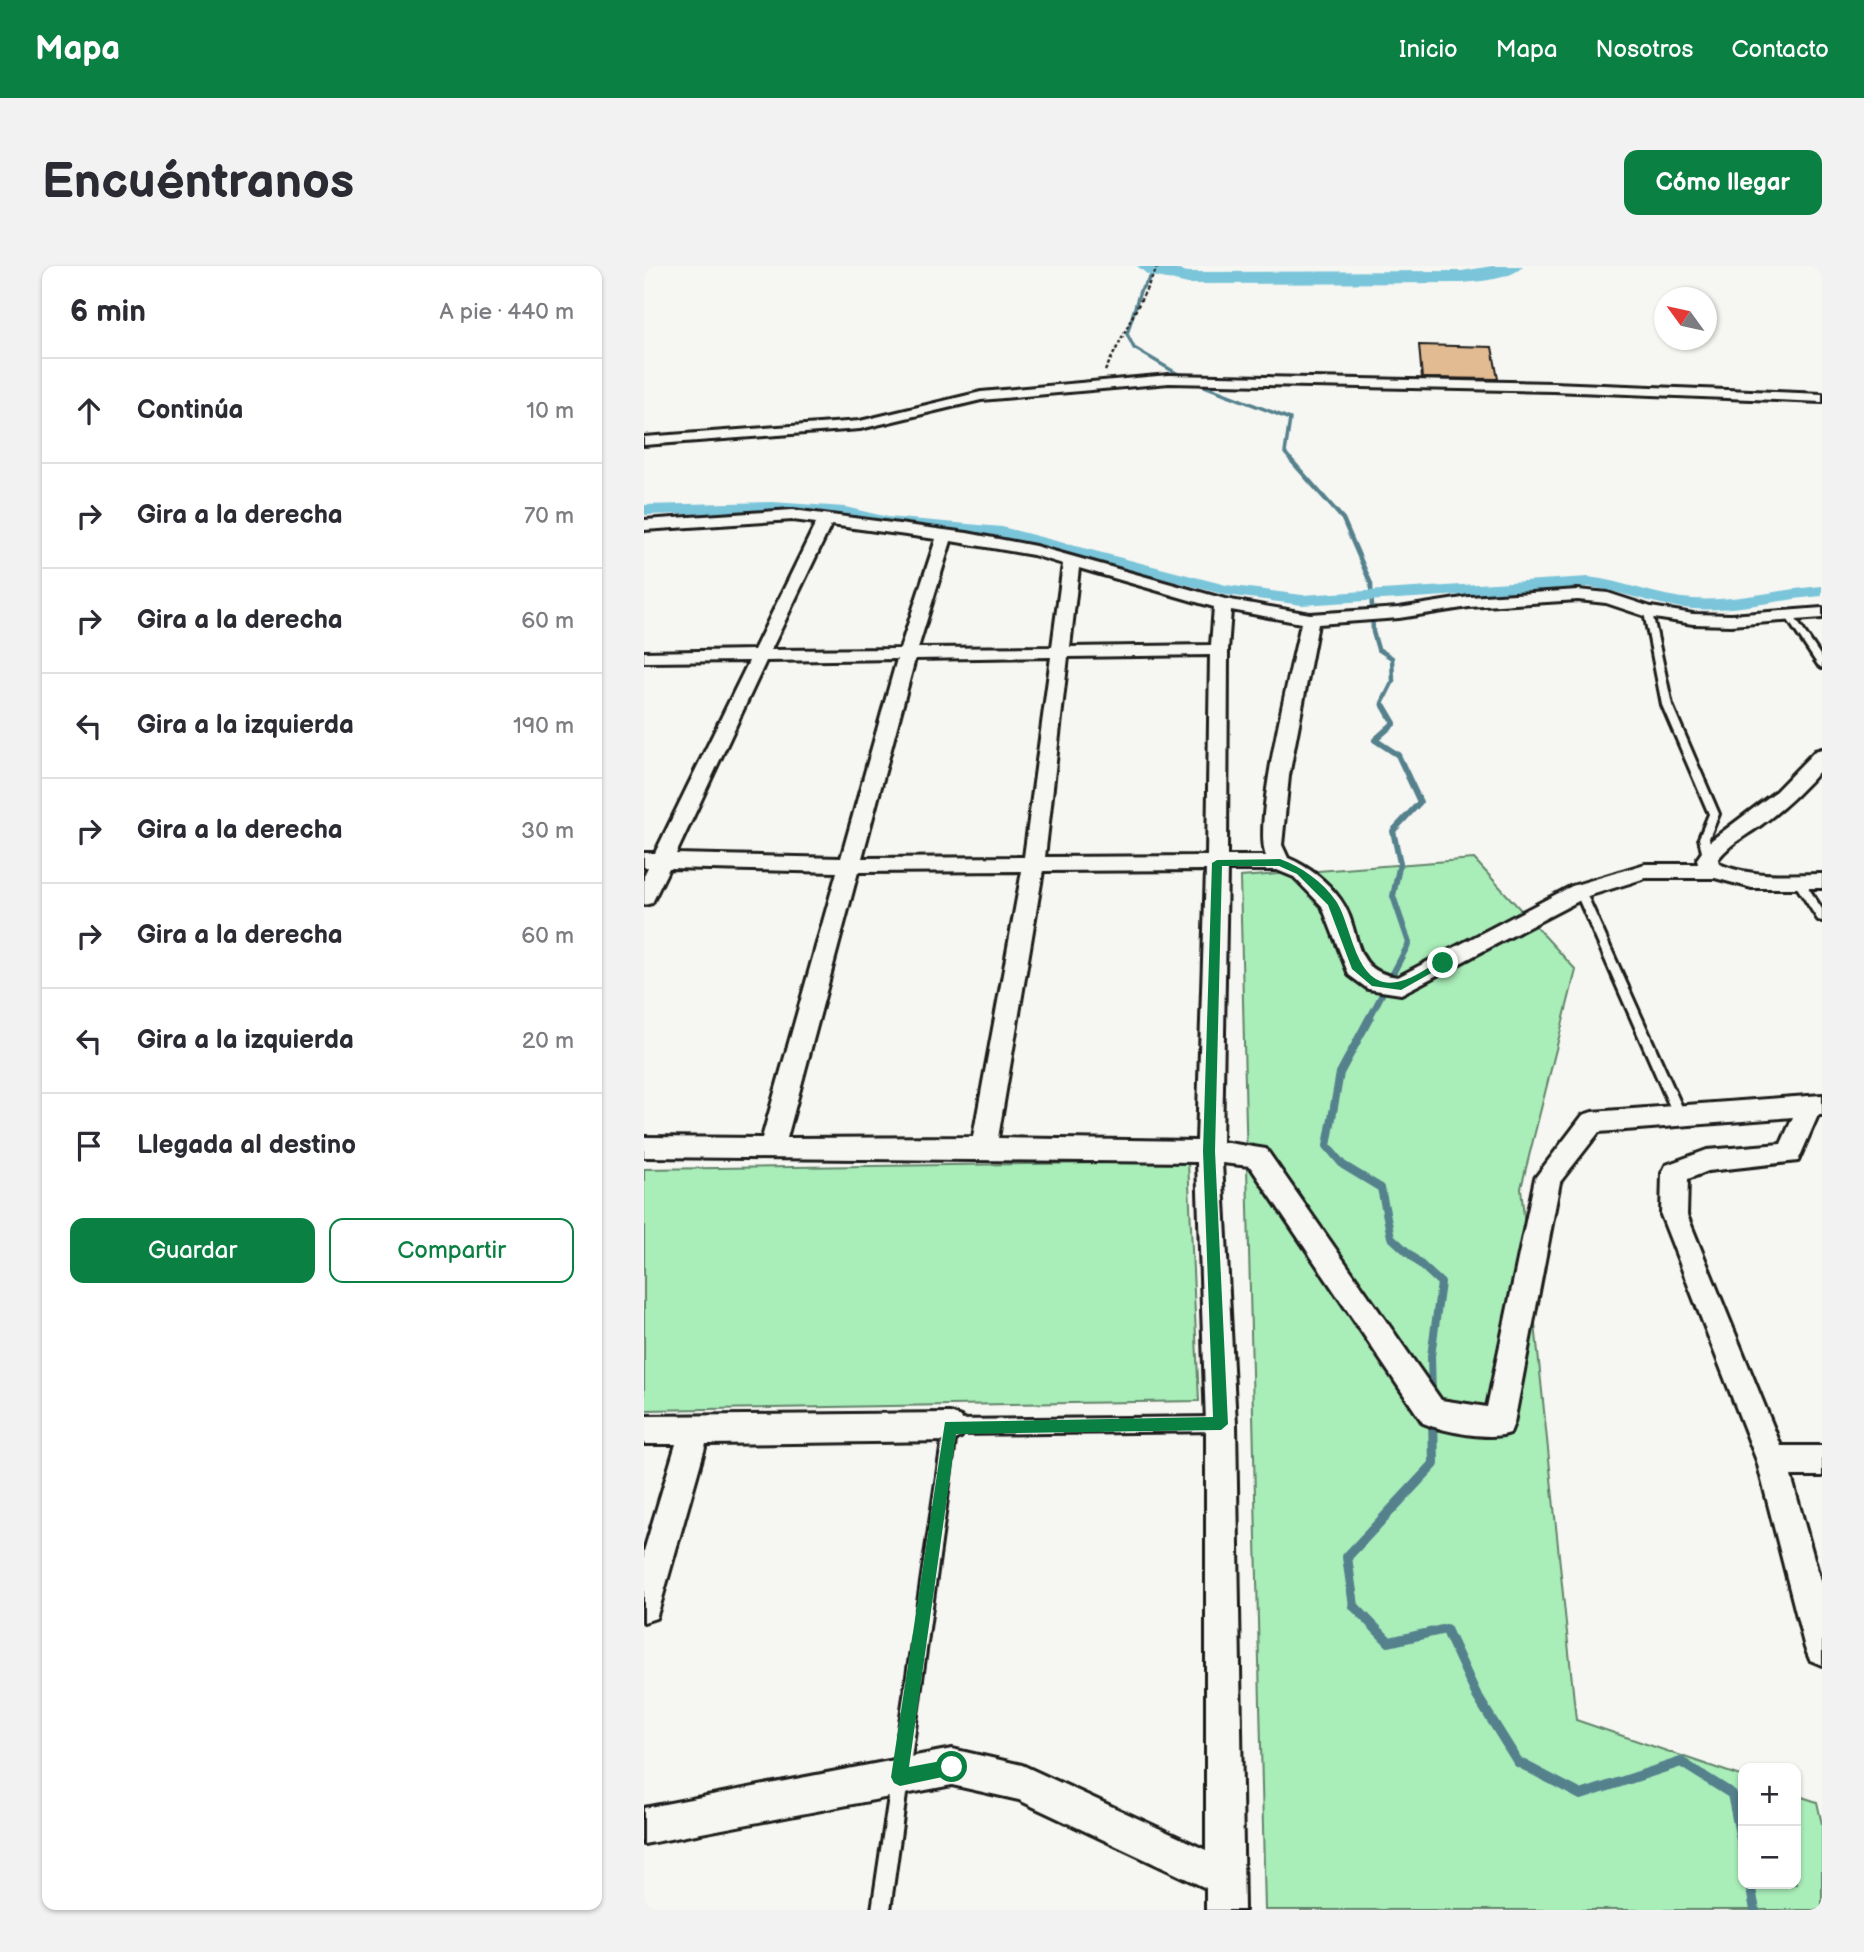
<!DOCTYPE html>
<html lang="es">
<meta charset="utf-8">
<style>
body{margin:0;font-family:"Balsamiq Sans",sans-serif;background:#f2f2f3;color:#2b2b33}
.controls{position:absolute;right:21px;bottom:21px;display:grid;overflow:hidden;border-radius:14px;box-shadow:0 2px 5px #0004}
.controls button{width:63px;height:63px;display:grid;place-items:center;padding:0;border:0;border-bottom:2px solid #e1e1e2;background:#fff;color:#2b2b33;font:35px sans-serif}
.compass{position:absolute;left:1010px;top:21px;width:63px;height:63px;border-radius:50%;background:#fff;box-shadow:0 2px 5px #0004;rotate:303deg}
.stop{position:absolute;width:21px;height:21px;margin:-16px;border:5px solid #0b8043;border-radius:50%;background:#fff}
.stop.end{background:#0b8043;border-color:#fff;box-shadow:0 2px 7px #0008}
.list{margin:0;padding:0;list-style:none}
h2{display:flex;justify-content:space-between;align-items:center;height:91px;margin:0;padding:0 28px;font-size:30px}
h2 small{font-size:23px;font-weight:400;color:#7c7c81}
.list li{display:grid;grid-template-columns:46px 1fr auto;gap:21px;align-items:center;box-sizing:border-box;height:105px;padding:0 28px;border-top:2px solid #e1e1e2}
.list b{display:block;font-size:26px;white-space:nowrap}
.list em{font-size:23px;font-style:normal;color:#7c7c81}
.actions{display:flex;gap:14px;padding:21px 28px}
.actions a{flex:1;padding:16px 0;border:2px solid #0b8043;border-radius:14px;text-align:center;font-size:24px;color:#0b8043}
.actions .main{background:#0b8043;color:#fff}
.icon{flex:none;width:38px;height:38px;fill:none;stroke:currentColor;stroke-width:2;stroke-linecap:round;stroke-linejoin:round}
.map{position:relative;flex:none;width:1178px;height:1644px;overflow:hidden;border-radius:14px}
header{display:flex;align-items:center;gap:42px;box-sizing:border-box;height:98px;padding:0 35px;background:#0b8043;color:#fff}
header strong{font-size:33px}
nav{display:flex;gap:38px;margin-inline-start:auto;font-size:24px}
.intro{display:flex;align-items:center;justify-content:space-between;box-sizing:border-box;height:168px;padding:0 42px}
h1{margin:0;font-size:49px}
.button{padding:18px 32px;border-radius:14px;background:#0b8043;color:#fff;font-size:24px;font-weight:700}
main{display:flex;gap:42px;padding:0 42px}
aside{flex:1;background:#fff;border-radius:14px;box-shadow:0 2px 5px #0004}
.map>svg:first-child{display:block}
</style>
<header>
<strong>Mapa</strong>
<nav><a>Inicio</a><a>Mapa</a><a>Nosotros</a><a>Contacto</a></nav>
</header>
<div class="intro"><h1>Encuéntranos</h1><a class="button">Cómo llegar</a></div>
<main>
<aside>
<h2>6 min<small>A pie · 440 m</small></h2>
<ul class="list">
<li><svg class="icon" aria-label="ahead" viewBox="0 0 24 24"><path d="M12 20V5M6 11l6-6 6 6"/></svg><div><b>Continúa</b></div><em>10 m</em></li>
<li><svg class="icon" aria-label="right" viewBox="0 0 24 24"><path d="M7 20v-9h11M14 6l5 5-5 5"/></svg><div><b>Gira a la derecha</b></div><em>70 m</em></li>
<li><svg class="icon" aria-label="right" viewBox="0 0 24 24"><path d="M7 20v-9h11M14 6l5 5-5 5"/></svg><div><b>Gira a la derecha</b></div><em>60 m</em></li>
<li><svg class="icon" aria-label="left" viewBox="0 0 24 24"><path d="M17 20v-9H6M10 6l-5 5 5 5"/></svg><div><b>Gira a la izquierda</b></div><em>190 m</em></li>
<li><svg class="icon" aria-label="right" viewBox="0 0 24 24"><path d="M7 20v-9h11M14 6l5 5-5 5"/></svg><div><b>Gira a la derecha</b></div><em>30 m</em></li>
<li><svg class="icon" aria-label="right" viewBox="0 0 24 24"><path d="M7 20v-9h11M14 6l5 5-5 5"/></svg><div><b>Gira a la derecha</b></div><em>60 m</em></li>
<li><svg class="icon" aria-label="left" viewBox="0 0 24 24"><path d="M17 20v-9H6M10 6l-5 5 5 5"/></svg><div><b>Gira a la izquierda</b></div><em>20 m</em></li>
<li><svg class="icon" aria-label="arrive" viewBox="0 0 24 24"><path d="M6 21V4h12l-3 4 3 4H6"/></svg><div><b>Llegada al destino</b></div></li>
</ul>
<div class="actions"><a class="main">Guardar</a><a>Compartir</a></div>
</aside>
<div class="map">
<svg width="1178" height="1644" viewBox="0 0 1178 1644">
<rect width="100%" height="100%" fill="#f6f6f2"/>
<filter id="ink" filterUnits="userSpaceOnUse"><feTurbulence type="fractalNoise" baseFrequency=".0143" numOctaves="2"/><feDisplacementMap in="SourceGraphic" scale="14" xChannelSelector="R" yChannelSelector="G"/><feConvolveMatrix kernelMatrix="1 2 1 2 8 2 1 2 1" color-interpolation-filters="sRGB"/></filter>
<g filter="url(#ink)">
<path fill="#a9edb9" stroke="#62846a" stroke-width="2" d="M830 593 932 704 877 922 932 1454 1099 1511V1618H1152V1529L1173 1536 1178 1558V1644H621L596 611Z
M544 896 555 1135 0 1144V903Z"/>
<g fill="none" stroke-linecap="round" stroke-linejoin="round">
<path stroke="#54818d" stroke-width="3.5" d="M511 5 496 25 483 68 490 82 534 108
M545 114 646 153 641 187 648 195"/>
<path stroke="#54818d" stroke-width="4.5" d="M647 194 699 253 727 318 729 366 734 383 748 392 749 415 738 437 741 441"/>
<path stroke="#54818d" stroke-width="6" d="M725 753 765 677 749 630 756 597 749 565 776 536 754 489 731 474 750 457 740 440"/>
<path stroke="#54818d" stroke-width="8" d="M726 751 696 807 683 880 699 899 737 922 747 971 797 1017 787 1090 788 1130"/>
<path stroke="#54818d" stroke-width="10" d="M789 1152 790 1198 703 1291 710 1340 745 1376 802 1363 833 1430 874 1496 937 1529 1037 1496 1088 1528 1099 1583
M1106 1618 1111 1644"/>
<path fill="#7ac5d9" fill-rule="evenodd" d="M128 236 201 241 244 251 358 261 582 319 658 329 944 311C979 315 1014 331 1049 333 1090 336 1137 323 1178 320V330C1137 333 1090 346 1049 343 1014 341 979 325 944 321L658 339 582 329 358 271 244 261 201 251 128 246 0 249V239Z"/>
<path fill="#7ac5d9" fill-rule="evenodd" d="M493 0H517L544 6 818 5 848 0H879C867 14 835 15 818 17L544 18 504 9Z"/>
</g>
<path fill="#e2bb92" stroke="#1c1c1c" stroke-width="2" d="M775 79 848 81 854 113 778 112Z"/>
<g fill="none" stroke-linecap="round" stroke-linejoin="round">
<g stroke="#1c1c1c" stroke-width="6">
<path id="service" d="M1004 343 1008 346 1028 439 1075 548 1065 572 1069 591 1064 594 1059 591 1055 572 1065 548 1018 439 1000 346Z
M1141 346H1147L1178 392V402L1174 399 1140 348Z
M1154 611 1158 612 1178 643V655L1174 654 1149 615Z
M936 621 941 625 1042 850 1040 854H1032L1030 850 931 625Z
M576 1151 581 1153 583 1158 581 1163 576 1165 312 1168 246 1644H228L301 1156 306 1154Z"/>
</g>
<g stroke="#1c1c1c" stroke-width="6">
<path id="minor" d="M525 109 909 117 1178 128V136L909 125 525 117 337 134 216 163 0 179V171L216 155 337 126Z
M149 244 323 267 391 280 581 333 666 348 755 342 825 331 934 324 964 327 1007 341 1049 348 1087 349 1178 342V352L1087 359 1049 358 1004 351 962 337 934 334 825 341 755 352 674 358 645 510 638 579 644 592C665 601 683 615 696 633 719 664 704 705 754 711L928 620 1001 598H1054L1053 593 1065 576 1130 527 1171 485 1178 483V502C1160 523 1140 542 1117 559 1102 570 1085 578 1074 593L1075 598C1108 612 1143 608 1178 608V622H1108L1071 612H1002L944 630 757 728 724 723 705 709 678 640 650 611 633 604H583L578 876 622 883 797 1134 843 1141 891 912 939 849 948 846 1178 829V849H1174L1154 895 1064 905 1044 913 1043 949 1137 1180H1178V1210H1147L1178 1321V1399L1166 1394 1161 1382 1113 1195 1017 949 1018 907 1022 899 1063 884 1137 878 1149 851 955 866 916 916 870 1157 866 1167C846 1175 798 1165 779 1157L606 900 578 897 592 1158 600 1644H562V1622L375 1534 308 1519 0 1578V1542L308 1483 378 1499 562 1584V1158L553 896 0 891V871L118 872 193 606 25 602 8 637 0 639V610L4 601H0V587H11L105 395 0 396V386L110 384 172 257 149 254 0 264V254ZM187 259 292 273 256 383 127 384ZM307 275 389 289 419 298 408 381 274 382ZM435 302 570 341 567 379 426 381ZM587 344 657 357C648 400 608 556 622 590H583L584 384ZM566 389 563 590 401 591 424 391ZM407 391 380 591 218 592 271 393ZM253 393 197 592 32 588 122 395ZM562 604 553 875 354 872 399 605ZM378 605 329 871 143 872 214 606Z
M306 1147 317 1151 321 1161 317 1171 306 1175 62 1178 16 1340 12 1352 0 1356V1285L32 1178H0V1150Z"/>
</g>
<path stroke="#1c1c1c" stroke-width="2.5" stroke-dasharray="3.5 2.5" stroke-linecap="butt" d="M461 105 514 0"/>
<use href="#service" fill="#f6f6f2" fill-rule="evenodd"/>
<use href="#minor" fill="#f6f6f2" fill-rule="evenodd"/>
</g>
</g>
<path fill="#0b8043" d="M636 593C658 601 679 616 692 635 709 660 711 728 757 715 770 712 784 701 796 695L799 693 805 697 757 724 728 720 708 703 684 639 653 608 635 600H578L571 885 584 1158 577 1164 312 1168 265 1501 308 1493 314 1495 317 1501 314 1507 308 1509 256 1520 250 1517 247 1511 301 1156 569 1151 559 885 568 597 573 594Z"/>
</svg>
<div class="controls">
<button>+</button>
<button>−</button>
</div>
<svg class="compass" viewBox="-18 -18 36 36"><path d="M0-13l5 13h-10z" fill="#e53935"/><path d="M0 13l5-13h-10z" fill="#7c7c81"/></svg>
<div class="stop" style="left:308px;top:1501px"></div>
<div class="stop end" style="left:799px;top:697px"></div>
</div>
</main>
